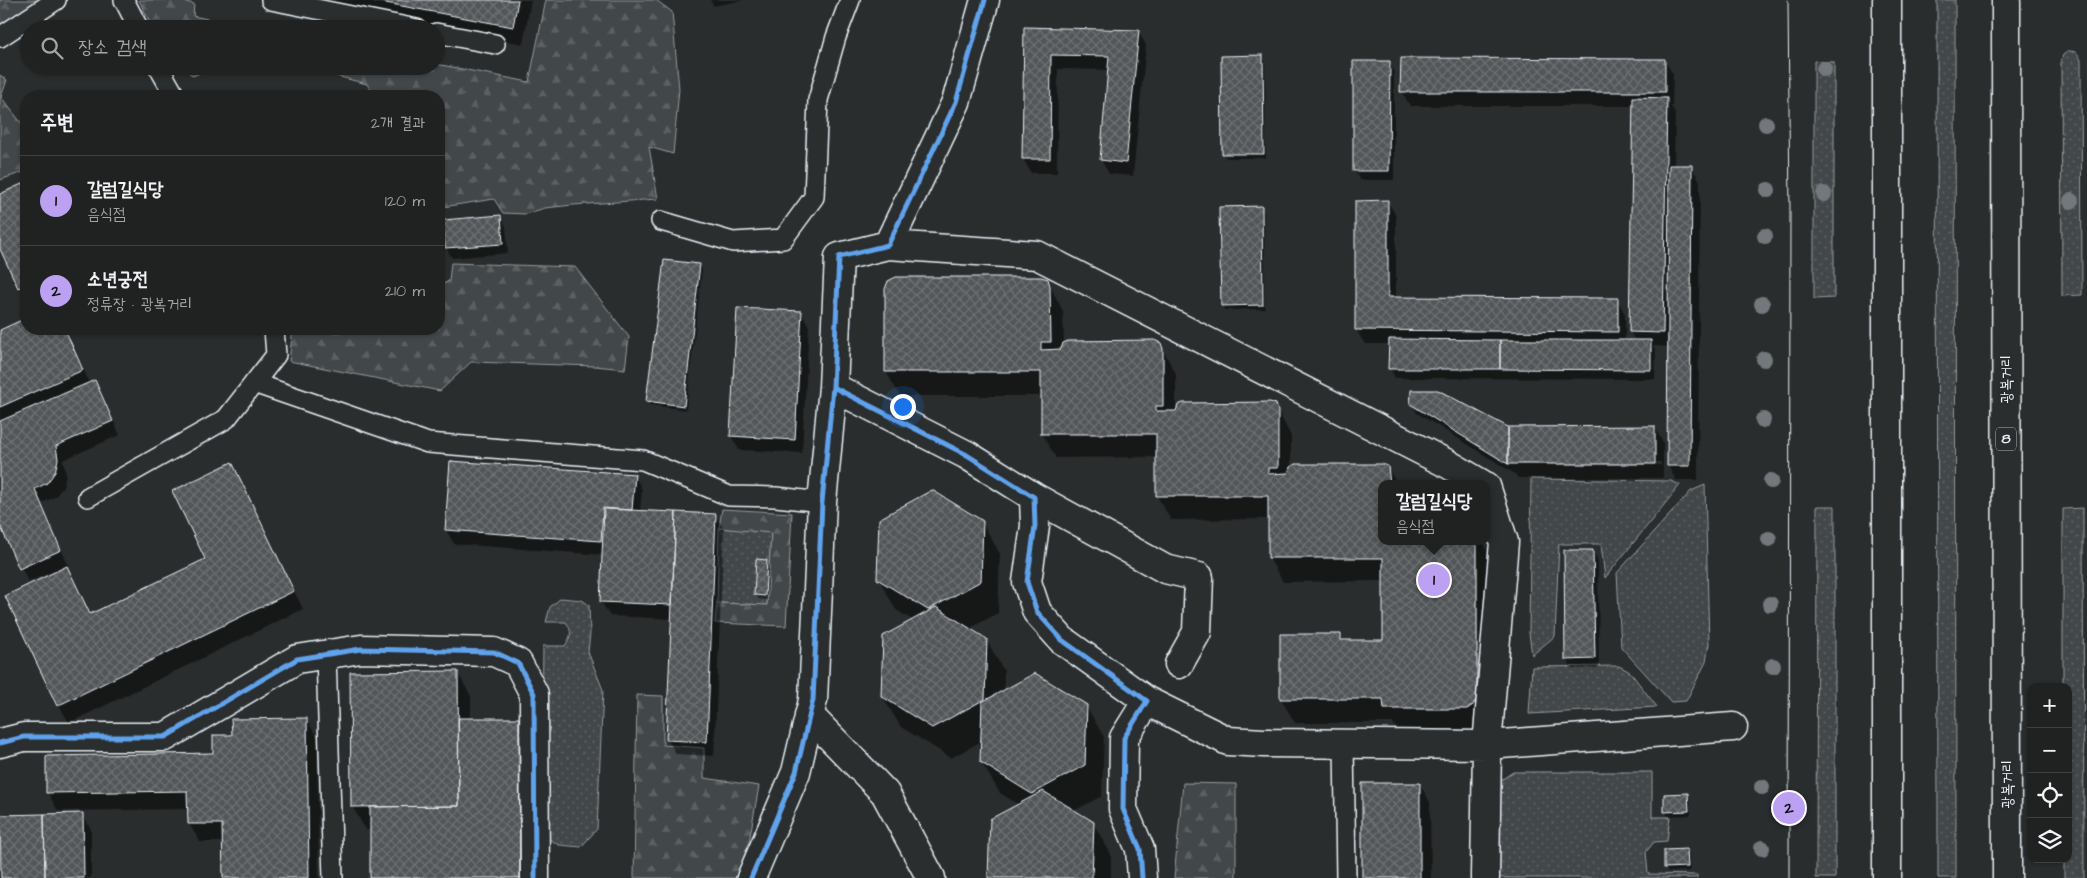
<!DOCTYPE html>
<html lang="ko">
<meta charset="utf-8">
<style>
body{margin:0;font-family:"Architects Daughter","Poor Story",sans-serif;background:#2d2f2f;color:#f1f3f6}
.controls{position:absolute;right:15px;bottom:15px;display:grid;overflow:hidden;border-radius:10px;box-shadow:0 1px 4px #0004}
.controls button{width:45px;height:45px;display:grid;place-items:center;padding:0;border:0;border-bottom:1px solid #3d3f40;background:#202222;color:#f1f3f6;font:25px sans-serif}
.you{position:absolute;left:902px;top:406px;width:18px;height:18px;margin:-12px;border:4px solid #fff;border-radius:50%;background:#1a73e8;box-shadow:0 0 0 8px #1a73e833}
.badge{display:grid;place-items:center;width:32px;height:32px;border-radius:50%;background:#bca0f2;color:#111;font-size:16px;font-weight:700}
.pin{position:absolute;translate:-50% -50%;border:2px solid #fff;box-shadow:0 1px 5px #0006}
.popup{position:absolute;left:1378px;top:480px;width:112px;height:65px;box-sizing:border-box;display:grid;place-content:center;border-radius:10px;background:#202222;filter:drop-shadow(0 1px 4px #0005);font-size:16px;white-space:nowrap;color:#a2a4a5}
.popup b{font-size:19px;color:#f1f3f6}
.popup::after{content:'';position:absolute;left:50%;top:100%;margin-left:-10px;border:10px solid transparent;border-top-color:#202222}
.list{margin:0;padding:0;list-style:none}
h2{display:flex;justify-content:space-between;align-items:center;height:65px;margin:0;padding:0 20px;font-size:21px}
h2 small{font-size:16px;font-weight:400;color:#a2a4a5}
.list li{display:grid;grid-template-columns:32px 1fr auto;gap:15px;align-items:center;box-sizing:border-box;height:90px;padding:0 20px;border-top:1px solid #3d3f40}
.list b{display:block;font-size:19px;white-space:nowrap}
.list p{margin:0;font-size:16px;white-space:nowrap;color:#a2a4a5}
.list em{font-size:16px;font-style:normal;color:#a2a4a5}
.icon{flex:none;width:28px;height:28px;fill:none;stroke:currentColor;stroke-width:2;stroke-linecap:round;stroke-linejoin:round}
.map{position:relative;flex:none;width:2087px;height:878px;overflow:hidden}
.search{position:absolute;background:#202222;box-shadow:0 1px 4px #0004;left:20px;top:20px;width:425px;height:55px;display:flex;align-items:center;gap:12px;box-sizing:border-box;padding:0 18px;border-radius:28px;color:#a2a4a5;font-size:19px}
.panel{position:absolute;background:#202222;box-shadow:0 1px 4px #0004;left:20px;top:90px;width:425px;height:245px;border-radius:20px}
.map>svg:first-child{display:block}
</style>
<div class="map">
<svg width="2087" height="878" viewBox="0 0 2087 878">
<defs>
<pattern id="grass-dots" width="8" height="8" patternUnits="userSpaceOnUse" patternTransform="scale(1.25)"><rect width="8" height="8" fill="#424648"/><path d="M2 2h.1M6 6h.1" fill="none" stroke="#5d6163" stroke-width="1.8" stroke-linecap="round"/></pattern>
<pattern id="forest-firs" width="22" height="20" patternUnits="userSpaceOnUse" patternTransform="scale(1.25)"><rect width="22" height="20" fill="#424648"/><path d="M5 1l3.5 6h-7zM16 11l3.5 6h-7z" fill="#5d6163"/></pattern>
<pattern id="building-cross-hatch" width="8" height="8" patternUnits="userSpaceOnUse" patternTransform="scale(1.25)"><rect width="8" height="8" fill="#535759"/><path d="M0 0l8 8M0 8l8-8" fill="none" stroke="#6c7072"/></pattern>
</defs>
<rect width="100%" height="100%" fill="#2a2d2e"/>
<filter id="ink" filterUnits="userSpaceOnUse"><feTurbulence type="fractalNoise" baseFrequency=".02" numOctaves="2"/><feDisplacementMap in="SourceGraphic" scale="10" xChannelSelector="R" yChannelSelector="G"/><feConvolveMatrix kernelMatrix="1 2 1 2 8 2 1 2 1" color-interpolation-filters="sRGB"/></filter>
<g filter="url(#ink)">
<path fill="url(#grass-dots)" stroke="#959ca0" d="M1937 0H1955L1956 878H1938Z
M2068 51C2076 51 2079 53 2081 61L2082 295 2062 296 2061 61 2063 55Z
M1814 61 1834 62V298L1814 299Z
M1531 479 1671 481 1680 485 1605 578 1601 544H1559L1555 636 1532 655 1529 633Z
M1705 485 1709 644 1706 662 1686 701 1671 702 1621 647 1617 573 1691 491Z
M1817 506H1835V878H1816Z
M2083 508 2084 878H2064V859H2068V687H2063V509Z
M719 528 771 532 767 605 717 603Z
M561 598 582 600 589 605 590 633 588 652 603 690 597 829 581 847 559 845 544 836 541 817 543 646H565C571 636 573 632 566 622H546L550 607Z
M1619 666 1630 672 1657 707 1529 714 1532 667Z
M1513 772H1652V817H1670L1667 841 1654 842 1646 852 1648 874 1697 875V878H1497L1495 784Z"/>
<path fill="url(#forest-firs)" stroke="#959ca0" d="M0 0H39L5 24 0 25Z
M139 0H178L194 4 193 16 256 29H153Z
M546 0H656L672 12 679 89 673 154 649 147 658 199 573 205 545 208 525 214 503 213 494 199 442 207 439 202V96H375L367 84 298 66H436V64L529 82Z
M182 66H215L193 76Z
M0 75 7 80 1 97 26 129V171L0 180Z
M451 263 575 267 629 337 625 369 595 366 471 362 440 391 289 361 293 329H439V286L449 281Z
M722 509 792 513 786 626 715 623 717 603 767 605 771 533 719 528Z
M637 695 663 696V745L704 748V778L759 786 747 853 735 878H634Z
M1183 783 1236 784V878H1174Z"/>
<path fill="#0007" fill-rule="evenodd" d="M286 0H531L523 44Z
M710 0H744L714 6Z
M1025 29 1138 31 1146 45 1133 176 1109 174 1101 160 1109 70 1058 69 1057 173H1031L1023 159Z
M1262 56 1265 61 1266 158H1226L1223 154Z
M1664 60 1673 74 1672 106H1671L1675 113 1674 166H1691L1700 181 1698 480H1676L1668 466 1669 347 1653 346 1656 351 1655 379 1395 378 1390 368V344H1365L1356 330V202H1388L1396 216V298L1617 299 1625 314V342H1636L1630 332 1634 106H1410L1402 92Z
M1389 62 1394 71V180H1360L1354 170Z
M26 183V300L0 246V196Z
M1261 207 1264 212 1265 309 1225 310 1222 305Z
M500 217 506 226 508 253 452 258 446 248Z
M700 266 702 270 686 410 650 405 648 401Z
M1047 280 1063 311 1064 344H1160L1176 374V413L1275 405 1291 436V468L1387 467 1397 484H1382V541H1482L1490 556 1481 732 1399 733 1393 723H1295L1281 699 1340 635 1344 641H1384L1385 581 1283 582 1269 558V519L1171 520 1157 496V457L1056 458 1042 434V396H900L886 372ZM1476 544H1478L1479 704H1476Z
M801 312 809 326 802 453 739 450 731 436Z
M26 319V329H66L90 384 95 381 120 435 63 460 66 474 63 487 55 497 42 503 68 565 28 582 0 522V331Z
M1411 403 1508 428 1654 427 1663 442V478H1518L1515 474 1417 413ZM1661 462V465H1516V463Z
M231 463 303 609 69 723 59 705 67 568 91 615 206 559Z
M634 475 642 489 640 512 715 515 724 529 714 756 676 754 668 740 673 619 610 616 601 602 603 555 454 544 446 530ZM602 506 635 510V512L602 511Z
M982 522 1000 554 998 613 969 629 986 639 1004 671V691L1086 706 1104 737 1102 796 1074 811 1093 823 1111 854V878H989L1019 805 1000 793 981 762 982 741 951 758 901 727 882 696 914 621 896 610 878 578Z
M1593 551 1598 561 1599 668 1572 669 1567 659Z
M766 561 769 566 767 600 758 599 755 595Z
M457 672 471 696V719H519L527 733V878H371V830H366L352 806Z
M306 719 317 737 319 878H224L223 842H200L189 824V809L58 811 48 793 215 754 233 736Z
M1420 784 1430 802 1431 878H1363Z
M1688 795 1690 799 1691 815 1668 816 1665 811Z
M82 815 91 829V878H2Z
M1687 851 1689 855 1690 871 1668 872 1665 867Z"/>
<path fill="url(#building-cross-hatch)" stroke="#e8f1f8" d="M370 0H518L513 27Z
M1024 27 1139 30 1126 163 1100 160 1109 56 1051 55 1050 159H1022Z
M1263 55 1264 154H1222L1221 56Z
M1401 58 1665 59V92H1400Z
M1353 61H1390L1389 171H1353Z
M1633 97 1667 98 1663 333 1629 332Z
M1669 165H1692L1690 466H1667Z
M26 182V284L18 288 0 249V194Z
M1388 200V297L1618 298V332L1355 330V201Z
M1262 206 1263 305 1221 306 1219 207Z
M501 215 503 244 445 248 443 220Z
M664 260 700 264 684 406 646 401Z
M896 277H1041L1048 279 1050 286 1051 342H1041V350L1061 349 1063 343 1068 341 1154 340 1161 343 1163 349V406H1156V411H1176L1178 405 1183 403 1270 402 1276 404 1278 411V468H1268V474L1288 473 1290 467 1295 464H1382L1388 466 1390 484H1382V541H1477V698L1473 705 1467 709H1384L1383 699H1280V634H1341V640H1383V558H1268V496H1156V434H1041V372H885V289L888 281Z
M737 308 802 311 795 440 730 436Z
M26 318V329H65L83 370 0 407V330Z
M1389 339 1500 340V369H1388Z
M1500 340H1651V370L1500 369Z
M95 380 113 421 56 446 58 459 55 472 47 483 35 489 61 550 19 569 0 525V421Z
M1411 390H1438L1508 427V464L1410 404Z
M1655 426V464H1508V427Z
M450 461 635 474 632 510 603 508 601 541 445 530Z
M232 462 294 591 57 706 5 596 67 566 90 614 205 559 172 491Z
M932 490 983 521 981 581 928 610 877 579 879 519Z
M604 509 676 512 672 605 600 602Z
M676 512 716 514 707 742 666 740Z
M1564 550H1593L1595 659 1565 660Z
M756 559 767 560 765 596 754 595Z
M936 607 987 639 985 699 932 728 881 696 883 636Z
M458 671 459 806 351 807 350 672Z
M1035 673 1087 705 1085 765 1032 794 980 762 982 702Z
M307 718 309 878H223L222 824H188L187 791 46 793V756L213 753V735H232L231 719Z
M458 718H519L520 878H370V807L459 806Z
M1362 783H1420V878H1362Z
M1043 791 1094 822 1092 878H988L990 819Z
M1688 793 1689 811 1664 812V794Z
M83 813 84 878H45L44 814Z
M44 814 45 878H1L0 815Z
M1687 849 1688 867 1664 868V850Z"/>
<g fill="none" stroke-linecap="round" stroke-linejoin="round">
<g stroke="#e8f1f8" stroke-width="22">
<path id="lane" d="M124 0 139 29
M271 0 417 29
M436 33 495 44
M0 37 56 0
M158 66 175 96
M661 221 733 242 783 239 814 197 818 100 836 37 850 0
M254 383 428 443 643 460 729 496 776 497 822 502
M88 497 226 419 276 355 274 329
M326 654 333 878
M1344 744 1346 878"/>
</g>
<g stroke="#e8f1f8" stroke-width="31">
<path id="street" d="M888 245 1037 255 1448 464 1482 484
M833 387 967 455 1034 497 1035 526 1027 582 1037 612 1062 640 1147 701 1124 738 1123 809 1140 849 1142 878
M1034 497 1165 569 1199 577 1197 632 1179 664
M1147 701 1228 741 1264 743 1487 745 1504 542 1486 486
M809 715 885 793 931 878
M0 743 24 737H165L297 659 361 649 494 652 518 663 534 694 535 878
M751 878 796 772 813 700 822 502 833 387 839 257 888 245 956 102 985 0
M1485 878 1487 745 1733 727"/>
</g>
<g stroke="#e8f1f8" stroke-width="31">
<path id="highway" d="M1887 0V878
M2006 0 2007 878"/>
</g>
<use href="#lane" stroke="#2a2d2e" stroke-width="19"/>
<use href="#street" stroke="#2a2d2e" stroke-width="28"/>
<use href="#highway" stroke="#2a2d2e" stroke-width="28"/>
<path stroke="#e8f1f8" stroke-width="1" d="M1788 0 1790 213 1789 878"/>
<g stroke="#2a2d2e" stroke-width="8">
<path id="cycleway" d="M833 387 967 455 1034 497 1035 526 1027 582 1037 612 1062 640 1147 701 1124 738 1123 809 1140 849 1142 878
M0 743 24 737H165L297 659 361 649 494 652 518 663 534 694 535 878
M751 878 796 772 813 700 822 502 833 387 839 257 888 245 956 102 985 0"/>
</g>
<use href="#cycleway" stroke="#60a3ed" stroke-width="5"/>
</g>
<g fill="#73787b">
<circle cx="1824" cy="69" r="8"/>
<circle cx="1766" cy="124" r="8"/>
<circle cx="1768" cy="190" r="8"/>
<circle cx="1824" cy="194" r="8"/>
<circle cx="2071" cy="201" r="8"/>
<circle cx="1765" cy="236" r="8"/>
<circle cx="1762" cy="304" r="8"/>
<circle cx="1764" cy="359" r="8"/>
<circle cx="1763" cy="420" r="8"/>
<circle cx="1771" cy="481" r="8"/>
<circle cx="1769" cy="539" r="8"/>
<circle cx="1770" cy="604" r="8"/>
<circle cx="1773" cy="666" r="8"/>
<circle cx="1762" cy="787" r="8"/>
<circle cx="1762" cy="848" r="8"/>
</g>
</g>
<g text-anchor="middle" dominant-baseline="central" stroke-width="5" stroke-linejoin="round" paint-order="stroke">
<rect fill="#2a2d2e" stroke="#afb6bb" stroke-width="1" x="1996" y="427.5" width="20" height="23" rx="4"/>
<g font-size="14" font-weight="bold" fill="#e8f1f8">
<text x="2006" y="439">8</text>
</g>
<g font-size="15" fill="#e8f1f8" stroke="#2a2d2e">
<text transform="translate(2006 379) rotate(-90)">광복거리</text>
<text transform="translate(2007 784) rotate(-90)">광복거리</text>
</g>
</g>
</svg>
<div class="controls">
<button>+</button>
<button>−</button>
<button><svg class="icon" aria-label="locate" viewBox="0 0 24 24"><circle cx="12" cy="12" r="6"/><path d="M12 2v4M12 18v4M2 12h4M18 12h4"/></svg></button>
<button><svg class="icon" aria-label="layers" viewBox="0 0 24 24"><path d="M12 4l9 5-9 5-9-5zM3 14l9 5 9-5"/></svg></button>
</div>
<div class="you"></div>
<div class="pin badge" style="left:1434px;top:580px">1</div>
<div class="popup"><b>갈럼길식당</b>음식점</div>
<div class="pin badge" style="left:1789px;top:808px">2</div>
<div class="search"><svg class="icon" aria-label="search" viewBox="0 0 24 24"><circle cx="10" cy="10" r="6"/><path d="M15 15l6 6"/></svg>장소 검색</div>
<section class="panel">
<h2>주변<small>2개 결과</small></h2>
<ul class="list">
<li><span class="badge">1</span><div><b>갈럼길식당</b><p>음식점</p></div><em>120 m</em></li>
<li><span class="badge">2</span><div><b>소년궁전</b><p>정류장 · 광복거리</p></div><em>210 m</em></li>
</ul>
</section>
</div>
